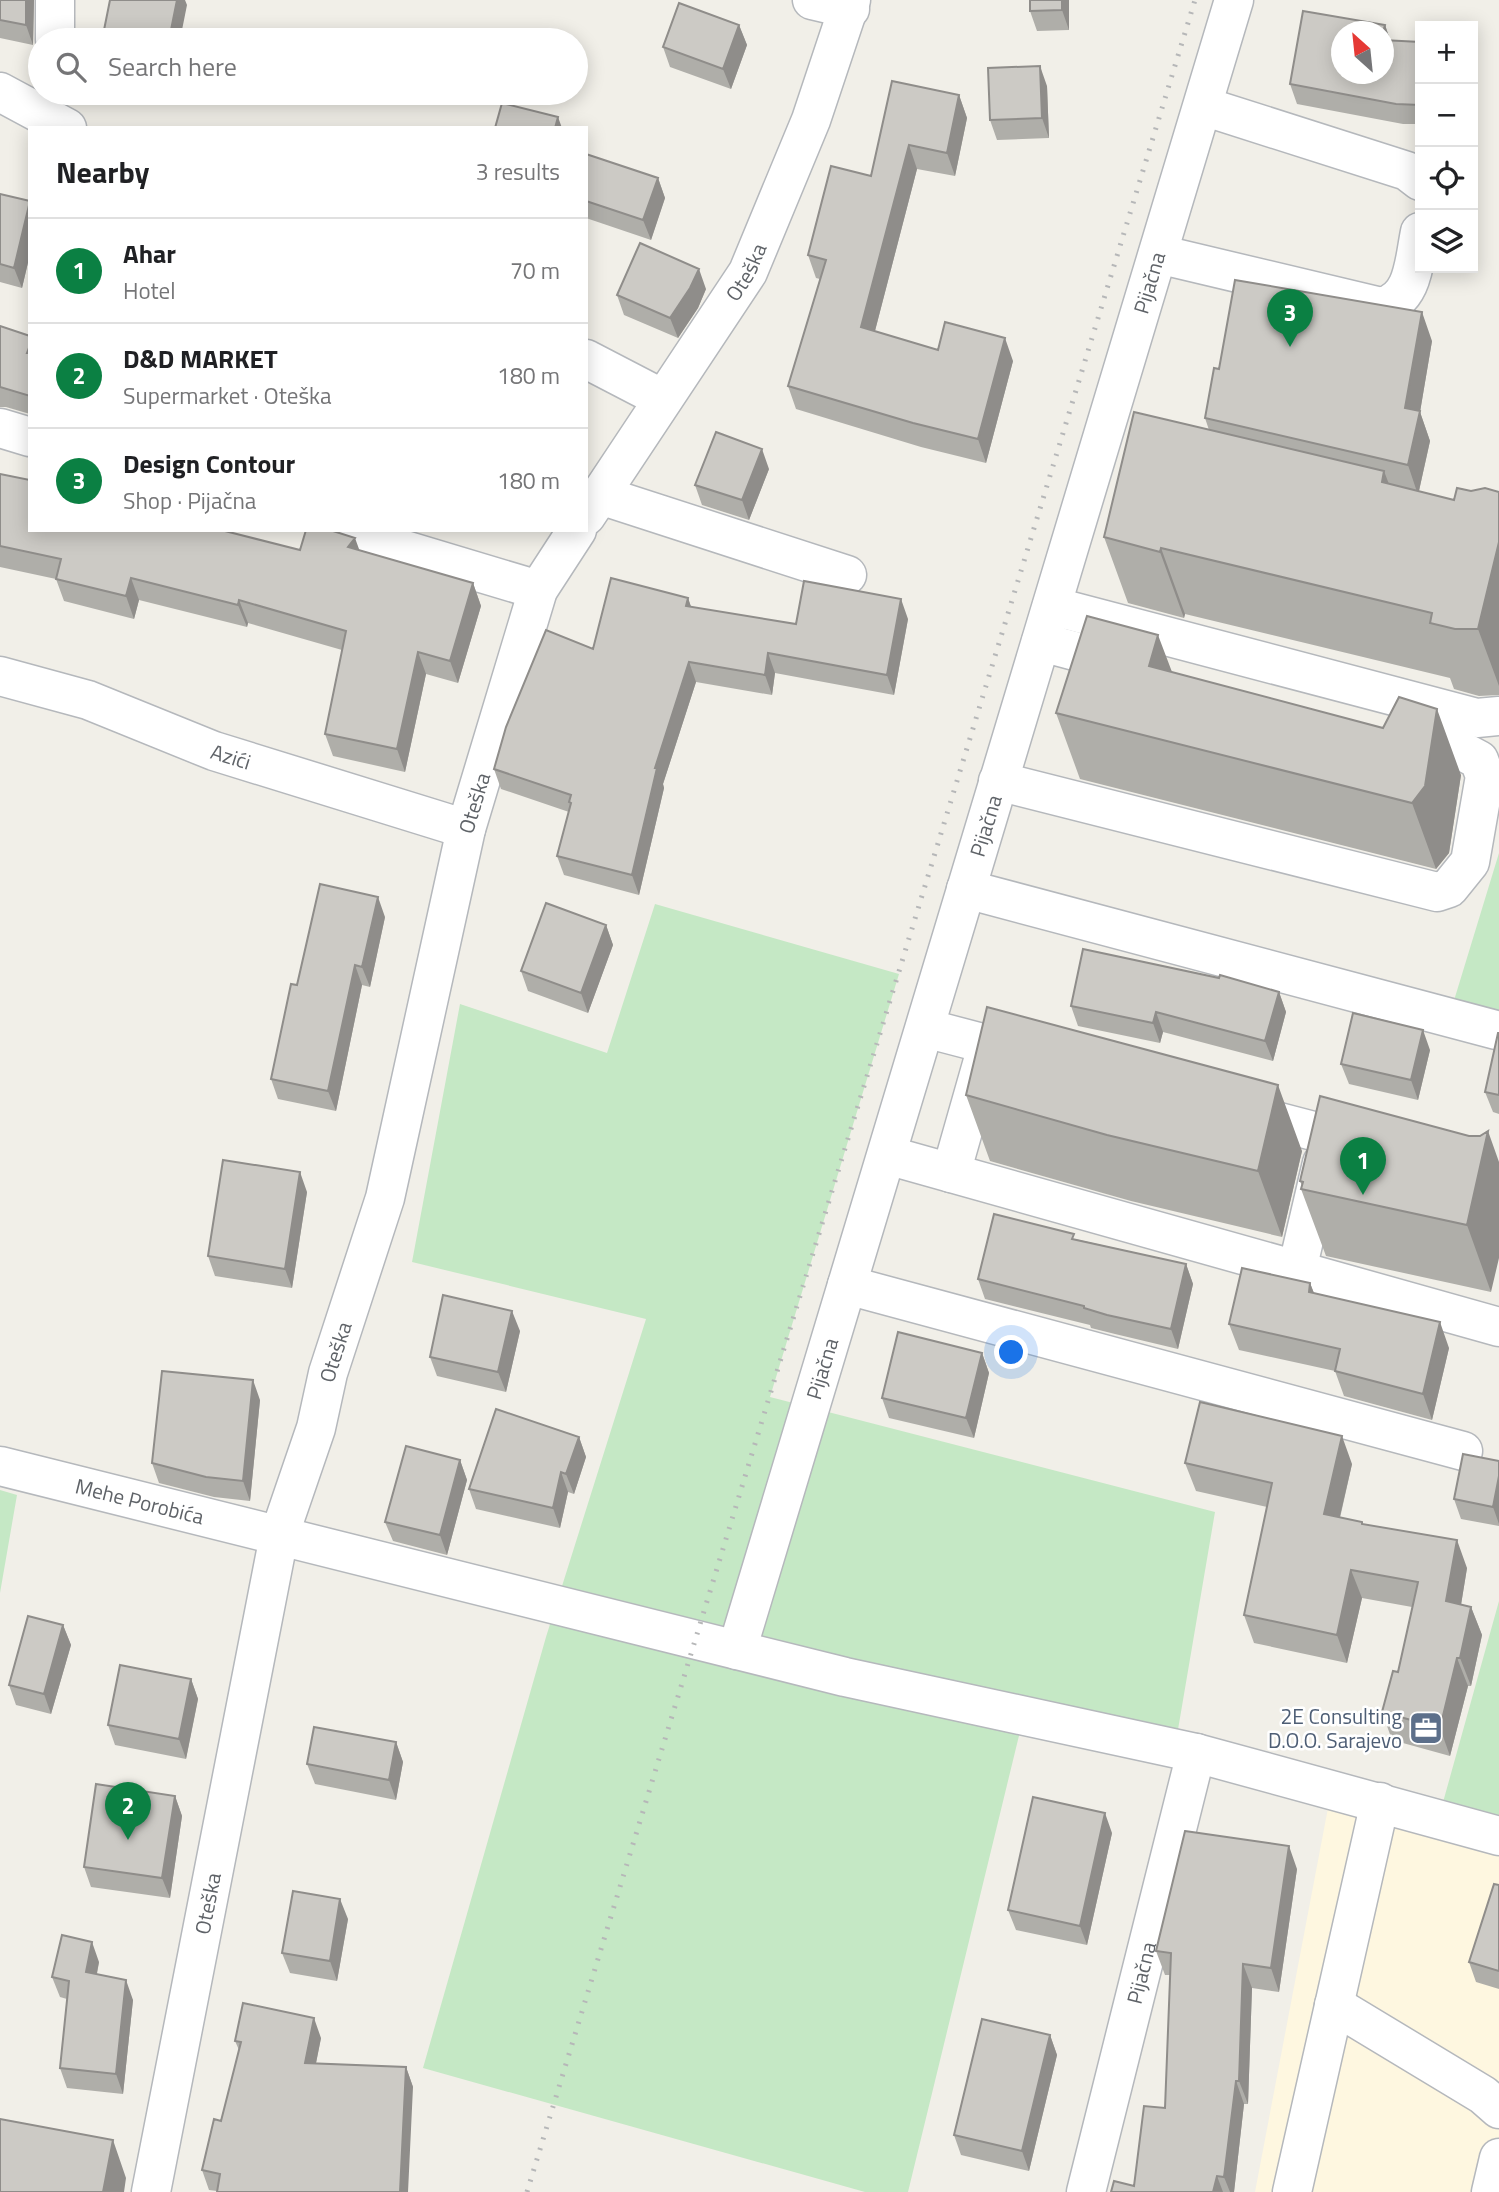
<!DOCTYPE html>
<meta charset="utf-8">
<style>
body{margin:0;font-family:"Titillium Web",sans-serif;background:#f6f6f6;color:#202124}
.controls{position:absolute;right:21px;top:21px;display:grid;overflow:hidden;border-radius:0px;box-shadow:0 4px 18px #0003}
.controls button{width:63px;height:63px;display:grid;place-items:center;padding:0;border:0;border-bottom:2px solid #e0e0e0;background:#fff;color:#202124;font:35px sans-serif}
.compass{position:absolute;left:1331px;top:21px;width:63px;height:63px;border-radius:50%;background:#fff;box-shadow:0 4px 18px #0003;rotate:333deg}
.you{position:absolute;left:1012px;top:1353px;width:24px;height:24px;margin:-18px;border:5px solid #fff;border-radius:50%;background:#1a73e8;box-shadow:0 0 0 10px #1a73e833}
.badge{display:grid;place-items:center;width:46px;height:46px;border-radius:50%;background:#0b8043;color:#fff;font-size:23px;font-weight:700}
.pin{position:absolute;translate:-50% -58px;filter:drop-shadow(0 2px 4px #0008)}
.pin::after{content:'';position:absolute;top:37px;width:24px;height:21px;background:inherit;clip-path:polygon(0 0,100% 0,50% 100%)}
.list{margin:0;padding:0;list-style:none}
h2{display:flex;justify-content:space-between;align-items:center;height:91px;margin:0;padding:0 28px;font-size:30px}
h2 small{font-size:23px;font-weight:400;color:#757577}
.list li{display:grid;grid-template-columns:46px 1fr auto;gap:21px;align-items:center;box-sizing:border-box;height:105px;padding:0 28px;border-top:2px solid #e0e0e0}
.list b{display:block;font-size:26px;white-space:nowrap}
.list p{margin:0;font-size:23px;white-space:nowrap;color:#757577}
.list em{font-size:23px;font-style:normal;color:#757577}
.icon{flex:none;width:38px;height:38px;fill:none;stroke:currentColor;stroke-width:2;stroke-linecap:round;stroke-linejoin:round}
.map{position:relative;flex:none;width:1499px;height:2192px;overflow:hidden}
.search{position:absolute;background:#fff;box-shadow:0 4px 18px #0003;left:28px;top:28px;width:560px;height:77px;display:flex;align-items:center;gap:18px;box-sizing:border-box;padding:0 24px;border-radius:38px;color:#757577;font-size:26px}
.panel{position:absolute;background:#fff;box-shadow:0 4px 18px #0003;left:28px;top:126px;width:560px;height:406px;border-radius:0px}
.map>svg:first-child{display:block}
</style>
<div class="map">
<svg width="1499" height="2192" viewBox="0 0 1499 2192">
<rect width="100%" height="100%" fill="#f1efe8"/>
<path fill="#fef7e0" d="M1328 1808 1499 1844V2192H1255Z"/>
<path fill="#c5e8c5" d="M1499 853V1016L1452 1007Z
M655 904 899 974 770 1397 1215 1512 1173 1759 1025 1711 908 2192H865L423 2068 546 1637 646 1319 412 1262 460 1004 607 1053Z
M0 1490 17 1495 0 1593Z
M1499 1601V1844L1435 1831Z"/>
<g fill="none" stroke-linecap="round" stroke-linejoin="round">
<g stroke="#b5b8bc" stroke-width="41">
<g id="minor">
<path d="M55 0V40"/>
<path d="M812 0 850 9"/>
<path d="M0 92 67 128"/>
<path d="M1203 106 1407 171 1420 181"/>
<path d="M1158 254 1381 307C1414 300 1414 261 1420 232"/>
<path d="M586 359 663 399"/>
<path d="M0 428 30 437"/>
<path d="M600 495 847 575"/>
<path id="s1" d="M586 516 748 272 811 120 851 0"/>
<path d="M338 530 538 590"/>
<path d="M1052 606 1477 718 1499 716"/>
<path d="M1041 642 1127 665"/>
<path id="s2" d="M0 676 88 700 214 751 466 829"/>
<path d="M998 781 1437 892 1449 888 1470 862 1485 776 1479 760 1464 752 1402 736"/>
<path d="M966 889 1496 1030"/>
<path d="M925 1028 1028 1055"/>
<path d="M1241 1112 1363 1144"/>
<path d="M887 1155 1499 1327"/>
<path d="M951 1173 984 1057"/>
<path d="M1297 1270 1322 1163"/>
<path d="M847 1285 1463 1451"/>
<path id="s3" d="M0 1466 845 1677 1196 1753 1499 1836"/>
<path id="s4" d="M737 1650 1234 0"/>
<path d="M1334 2005 1483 2095 1499 2109"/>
<path id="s5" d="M151 2192 279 1536 316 1428 328 1373 385 1198 466 829 538 590 577 530"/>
<path id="s6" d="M1086 2192 1196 1753"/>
<path d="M1292 2192 1380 1802"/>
<path d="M1491 2192 1499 2158"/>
</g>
</g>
<use href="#minor" stroke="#fff" stroke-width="38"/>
<path stroke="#b6b7b8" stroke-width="5" stroke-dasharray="2 9" stroke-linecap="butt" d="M527 2192 1195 0"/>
</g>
<path fill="#afaea9" d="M0 0H34L33 45 0 38Z
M1030 0H1069V30L1037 31 1030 11Z
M739 25 747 45 731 89 670 67 663 47Z
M1385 25 1390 40 1420 42V124H1403L1297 104 1290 84Z
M1047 86 1049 138 997 140 990 120Z
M959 95 967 118 955 176 917 169 875 331 938 350 1013 361 986 463 921 447 796 409 788 386 820 279 816 278 808 255 871 176Z
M586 154 658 178 665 198 651 240 586 218Z
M0 194 30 204V254L22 288 0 282Z
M706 289 698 308 678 338 624 315 617 295Z
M0 326 30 336V414L6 407H0Z
M1432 341 1420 412 1430 441 1419 491 1454 500 1471 491 1499 492V695L1479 696 1454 689 1450 678 1185 614 1184 618 1128 603 1104 537 1209 430 1205 418 1219 369Z
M769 469 749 520 702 505 695 485Z
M0 474 30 530 300 550H360L473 583 481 606 458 683 426 674 405 772 333 756 325 734 342 650 248 623 247 627 139 600 134 619 64 601 56 579 0 567Z
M688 598 691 607 796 624 908 619 894 695 775 673 772 695 696 682 663 784 664 788 639 895 564 875 557 856 569 812 501 789 494 769 593 649Z
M1172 672 1461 775 1449 853 1436 869 1080 779 1056 713Z
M385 917 370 987 362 985 336 1111 278 1099 271 1079 297 985Z
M606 925 613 945 588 1013 528 991 521 971Z
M1279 992 1286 1012 1273 1061 1163 1032 1160 1043 1078 1026 1071 1006Z
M1499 1033V1114L1493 1112 1485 1092Z
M1430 1050 1418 1100 1349 1084 1341 1064Z
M966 1095 1302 1151 1282 1237 1131 1201 990 1161Z
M1469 1136 1491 1292 1326 1256 1301 1189 1302 1186 1300 1181Z
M307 1192 292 1288 215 1276 208 1256Z
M1075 1239 1186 1264 1193 1284 1178 1349 1115 1334 1091 1328 1090 1325 985 1299 978 1279Z
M1310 1283 1314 1293 1449 1348 1432 1420 1344 1396 1335 1371 1239 1350 1229 1324Z
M520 1331 506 1392 437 1376 430 1357Z
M982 1353 989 1373 974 1438 889 1418 882 1398Z
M260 1400 250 1501 214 1497 159 1483 152 1463Z
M579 1437 586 1457 574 1494 568 1492 560 1528 476 1509 469 1489Z
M460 1460 467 1480 447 1555 393 1541 385 1522Z
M1499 1461V1526L1461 1519 1454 1499Z
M1185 1463 1352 1464 1340 1518 1363 1524 1467 1568 1461 1605 1471 1607 1482 1635 1471 1686H1468L1450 1756 1392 1740 1382 1712 1398 1672 1412 1607 1362 1598 1347 1663 1254 1643 1244 1615 1267 1507 1196 1491Z
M63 1625 71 1645 51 1714 16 1705 9 1685Z
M191 1679 198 1699 186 1759 115 1745 108 1725Z
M396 1742 403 1762 396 1800 315 1784 307 1764Z
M175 1796 182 1816 170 1898 91 1887 84 1867Z
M1112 1833 1087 1945 1016 1930 1008 1910Z
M1297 1869 1279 1992 1252 1988 1248 2104H1244L1234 2192H1111L1134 2186 1165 2108 1170 1975H1165L1156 1951Z
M1499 1885V1989L1476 1982 1469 1962Z
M348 1919 337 1981 290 1973 282 1953Z
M99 1962 97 1974 133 2000 123 2094 67 2088 60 2068 67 1999 60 1997 52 1977Z
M1050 2035 1057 2055 1029 2171 961 2155 954 2135Z
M321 2038 316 2063 406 2067 413 2087 217 2191 209 2190 202 2170 221 2121 239 2050 235 2041Z"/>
<path fill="#8f8d8a" d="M26 0H34L33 45 26 25Z
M177 0H185L187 5 180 40H169Z
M1062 0H1069V30L1062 10Z
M739 25 747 45 731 89 723 69Z
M1385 25 1392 45 1383 44Z
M1473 53 1477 63 1474 126 1473 123Z
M1040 66 1047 86 1049 138 1042 118Z
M959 95 967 118 955 176 947 153Z
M558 117 562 128H555Z
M909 145 917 169 870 350 861 327Z
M658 178 665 198 651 240 643 220Z
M30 204V254L22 288 14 268Z
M699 269 706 289 698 308 678 338 670 318Z
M1422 312 1432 341 1420 412 1430 441 1418 495 1408 465 1405 408Z
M1005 338 1013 361 986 463 978 439Z
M762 449 769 469 749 520 742 500Z
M1384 471 1409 537 1382 482Z
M355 538 363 560 348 547Z
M1499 542V686L1478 629Z
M1161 548 1185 614 1184 618 1160 552Z
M131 578 139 600 134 619 126 596Z
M473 583 481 606 458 683 450 661Z
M688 598 695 618 686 606Z
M901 599 908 619 894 695 887 675Z
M239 600 248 623 247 627 238 605Z
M1158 635 1183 701 1149 666Z
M418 652 426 674 405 772 397 749Z
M768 653 775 673 772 695 765 675Z
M689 662 696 682 663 784 664 788 639 895 632 875 655 768Z
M1437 709 1461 775 1449 853 1436 869 1412 803Z
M378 897 385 917 370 987 362 967Z
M606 925 613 945 588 1013 581 993Z
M355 965 362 985 336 1111 328 1091Z
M1279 992 1286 1012 1273 1061 1265 1041Z
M1156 1012 1163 1032 1160 1043 1153 1023Z
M1423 1030 1430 1050 1418 1100 1411 1080Z
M1278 1085 1302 1151 1282 1237 1258 1171Z
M1488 1131 1499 1162V1258L1491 1292 1467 1225Z
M300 1172 307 1192 292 1288 285 1269Z
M1186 1264 1193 1284 1178 1349 1171 1329Z
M1310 1283 1320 1309 1309 1292Z
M512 1311 520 1331 506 1392 498 1372Z
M1440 1322 1449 1348 1432 1420 1423 1394Z
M982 1353 989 1373 974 1438 966 1418Z
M253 1380 260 1400 250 1501 243 1481Z
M1342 1436 1352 1464 1334 1542 1324 1514Z
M579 1437 586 1457 574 1494 566 1474Z
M460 1460 467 1480 447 1555 440 1535Z
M561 1472 568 1492 560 1528 553 1508Z
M1499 1476V1524L1493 1507Z
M1457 1540 1467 1568 1457 1629 1446 1601Z
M1351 1570 1362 1598 1347 1663 1337 1635Z
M1471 1607 1482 1635 1471 1686 1460 1658Z
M63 1625 71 1645 51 1714 44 1694Z
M1457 1658 1468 1686 1450 1756 1440 1728Z
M191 1679 198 1699 186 1759 179 1739Z
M396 1742 403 1762 396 1800 389 1780Z
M175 1796 182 1816 170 1898 162 1878Z
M1105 1813 1112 1833 1087 1945 1080 1926Z
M1289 1846 1297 1869 1279 1992 1271 1968Z
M340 1899 348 1919 337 1981 330 1961Z
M92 1942 99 1962 93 1992 86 1972Z
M1243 1964 1252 1988 1248 2104 1239 2081Z
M126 1980 133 2000 123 2094 116 2074Z
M314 2018 321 2038 312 2083 305 2063Z
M1050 2035 1057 2055 1029 2171 1022 2151Z
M406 2067 413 2087 408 2192H400Z
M1236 2081 1244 2104 1234 2192H1230L1224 2177Z
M113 2140 126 2178 124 2192H103Z
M1217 2176 1223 2192H1213Z"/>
<path fill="#cccac5" stroke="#8f8d8a" stroke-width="2" d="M0 0H26V25L0 20Z
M110 0H177L169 40H102Z
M1030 0H1062V10L1030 11Z
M679 3 739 25 723 69 663 47Z
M1303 11 1385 25 1383 32H1341V74H1383V40L1420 42V105L1396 104 1290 84Z
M1040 66 1042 118 990 120 988 68Z
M892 81 959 95 947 153 909 145 861 327 938 350 945 322 1005 338 978 439 913 423 788 386 826 260 808 255 831 166 871 176Z
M502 103 558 117 555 128H495Z
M586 154 658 178 643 220 586 201Z
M0 194 30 201 14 268 0 264Z
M640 243 699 269 690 288 670 318 617 295Z
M1235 280 1422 312 1405 408 1420 411 1408 465 1205 418 1214 368 1219 369Z
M0 326 30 336V345L27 353H30V396L0 387Z
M1134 412 1384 471 1382 482 1454 500 1457 488 1471 491 1485 488 1499 492V542L1478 629H1455L1430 623 1432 613 1161 548 1160 552 1104 537Z
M716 432 762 449 742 500 695 485Z
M0 474 30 480V530H221L300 550 306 530H330L355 538 348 547 473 583 450 661 418 652 397 749 325 734 346 631 239 600 238 605 131 578 126 596 56 579 61 559 0 546Z
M611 578 688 598 686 606 796 624 804 581 901 599 887 675 768 653 765 675 689 662 655 768H657L632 875 557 856 571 803 569 802 571 795 494 769 506 727 546 630 593 649Z
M1087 616 1158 635 1149 666 1383 728 1399 697 1437 709 1425 786 1412 803 1056 713Z
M320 884 378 897 362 967 355 965 328 1091 271 1079 291 984 297 985Z
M546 903 606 925 581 993 521 971Z
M1083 949 1219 978 1220 975 1279 992 1265 1041 1156 1012 1153 1023 1071 1006Z
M987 1007 1278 1085 1258 1171 1107 1135 966 1095Z
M1353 1013 1423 1030 1411 1080 1341 1064Z
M1498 1033H1499V1095L1485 1092Z
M1320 1096 1469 1136H1480L1488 1131 1467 1225 1301 1189 1303 1182 1300 1181Z
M223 1160 300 1172 285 1269 208 1256Z
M994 1214 1074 1234 1072 1239 1186 1264 1171 1329 1107 1315 1084 1308V1306L978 1279Z
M1242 1268 1310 1283 1309 1292 1440 1322 1423 1394 1335 1371 1340 1349 1229 1324Z
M443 1295 512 1311 498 1372 430 1357Z
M898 1332 982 1353 966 1418 882 1398Z
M162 1371 253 1380 243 1481 206 1477 152 1463Z
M1200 1402 1342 1436 1324 1514 1362 1522V1524L1457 1540 1446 1601 1471 1607 1460 1658H1457L1440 1728 1382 1712 1393 1671 1398 1672 1418 1582 1351 1570 1337 1635 1244 1615 1272 1483 1185 1463Z
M496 1409 579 1437 566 1474 561 1472 553 1508 469 1489Z
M406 1446 460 1460 440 1535 385 1522Z
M1463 1454 1499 1461V1476L1493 1507 1454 1499Z
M28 1616 63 1625 44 1694 9 1685Z
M120 1665 191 1679 179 1739 108 1725Z
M314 1727 396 1742 389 1780 307 1764Z
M96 1784 175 1796 162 1878 84 1867Z
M1033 1797 1105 1813 1080 1926 1008 1910Z
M1185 1831 1289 1846 1271 1968 1243 1964 1239 2081H1236L1224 2177 1217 2176 1213 2192H1111L1114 2181 1134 2186 1144 2106 1165 2108 1171 1953 1156 1951Z
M1494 1884 1499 1885V1971L1469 1962Z
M293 1891 340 1899 330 1961 282 1953Z
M62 1935 92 1942 86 1972 126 1980 116 2074 60 2068 69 1981 52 1977Z
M243 2003 314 2018 305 2063 406 2067 400 2192H217L220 2174 202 2170 214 2119 221 2121 241 2042 235 2041Z
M982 2019 1050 2035 1022 2151 954 2135Z
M0 2119 113 2140 103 2192H0Z"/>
<defs>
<g id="office-square" transform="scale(1.75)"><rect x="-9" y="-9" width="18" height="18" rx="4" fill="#5c6f8a" stroke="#fff"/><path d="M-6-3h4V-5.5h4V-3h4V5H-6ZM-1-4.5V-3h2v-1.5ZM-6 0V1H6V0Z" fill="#fff"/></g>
</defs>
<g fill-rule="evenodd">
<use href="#office-square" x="1426" y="1728"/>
</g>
<g text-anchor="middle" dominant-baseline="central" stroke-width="5" stroke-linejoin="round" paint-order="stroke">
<g font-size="21" fill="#5f6368" stroke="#fff">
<text stroke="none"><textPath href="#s1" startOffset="292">Oteška</textPath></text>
<text stroke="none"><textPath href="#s4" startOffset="1428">Pijačna</textPath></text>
<text stroke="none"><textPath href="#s2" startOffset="245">Azići</textPath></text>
<text stroke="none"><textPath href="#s5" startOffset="1428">Oteška</textPath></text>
<text stroke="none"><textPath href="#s4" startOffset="861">Pijačna</textPath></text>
<text stroke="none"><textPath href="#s5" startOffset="861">Oteška</textPath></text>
<text stroke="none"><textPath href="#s4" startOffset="294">Pijačna</textPath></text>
<text stroke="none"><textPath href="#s3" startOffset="144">Mehe Porobića</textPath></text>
<text stroke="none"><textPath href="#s5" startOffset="294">Oteška</textPath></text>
<text stroke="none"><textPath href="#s6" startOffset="226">Pijačna</textPath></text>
</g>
<g font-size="21" fill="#4e5e75" stroke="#fff" text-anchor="end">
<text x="1402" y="1716">2E Consulting<tspan x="1402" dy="24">D.O.O. Sarajevo</tspan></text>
</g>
</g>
</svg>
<div class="controls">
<button>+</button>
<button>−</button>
<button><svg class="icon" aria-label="locate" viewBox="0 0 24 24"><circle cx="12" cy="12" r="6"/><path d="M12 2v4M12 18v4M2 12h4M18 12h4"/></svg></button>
<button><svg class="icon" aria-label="layers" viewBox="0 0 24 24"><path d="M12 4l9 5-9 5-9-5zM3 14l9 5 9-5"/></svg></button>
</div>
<svg class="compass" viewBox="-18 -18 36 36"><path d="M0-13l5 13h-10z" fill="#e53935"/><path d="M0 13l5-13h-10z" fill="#757577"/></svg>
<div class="you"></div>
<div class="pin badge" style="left:1363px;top:1195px">1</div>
<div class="pin badge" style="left:128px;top:1840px">2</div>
<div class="pin badge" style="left:1290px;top:347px">3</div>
<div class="search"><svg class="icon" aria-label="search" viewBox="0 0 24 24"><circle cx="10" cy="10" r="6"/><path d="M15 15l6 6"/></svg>Search here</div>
<section class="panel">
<h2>Nearby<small>3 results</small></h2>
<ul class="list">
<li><span class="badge">1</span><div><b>Ahar</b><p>Hotel</p></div><em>70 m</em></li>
<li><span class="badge">2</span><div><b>D&amp;D MARKET</b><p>Supermarket · Oteška</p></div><em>180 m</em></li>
<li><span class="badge">3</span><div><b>Design Contour</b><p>Shop · Pijačna</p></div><em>180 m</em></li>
</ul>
</section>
</div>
